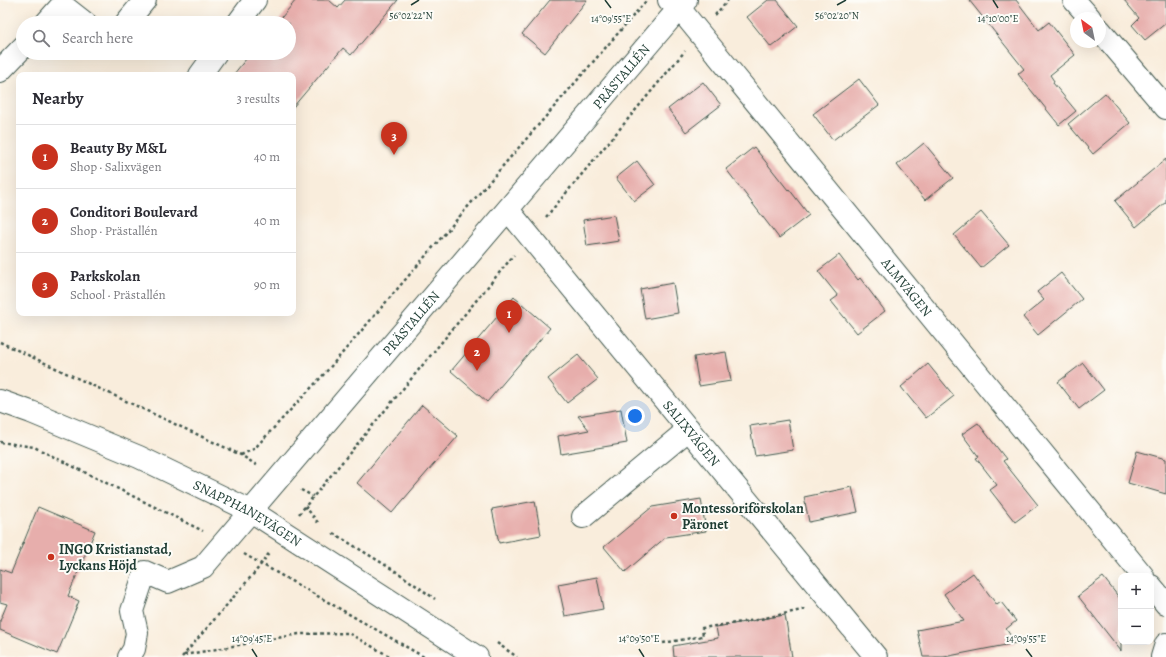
<!DOCTYPE html>
<meta charset="utf-8">
<style>
body{margin:0;font-family:Alegreya,serif;background:#f7f7f7;color:#2b2b33}
.controls{position:absolute;right:12px;bottom:12px;display:grid;overflow:hidden;border-radius:8px;box-shadow:0 4px 16px #0002}
.controls button{width:36px;height:36px;display:grid;place-items:center;padding:0;border:0;border-bottom:1px solid #e1e1e2;background:#fff;color:#2b2b33;font:20px sans-serif}
.compass{position:absolute;left:1070px;top:12px;width:36px;height:36px;border-radius:50%;background:#fff;box-shadow:0 4px 16px #0002;rotate:327deg}
.you{position:absolute;left:635px;top:416px;width:14px;height:14px;margin:-10px;border:3px solid #fff;border-radius:50%;background:#1a73e8;box-shadow:0 0 0 6px #1a73e833}
.badge{display:grid;place-items:center;width:26px;height:26px;border-radius:50%;background:#c8321e;color:#fff;font-size:13px;font-weight:700}
.pin{position:absolute;translate:-50% -33px;filter:drop-shadow(0 1px 2px #0008)}
.pin::after{content:'';position:absolute;top:21px;width:14px;height:12px;background:inherit;clip-path:polygon(0 0,100% 0,50% 100%)}
.list{margin:0;padding:0;list-style:none}
h2{display:flex;justify-content:space-between;align-items:center;height:52px;margin:0;padding:0 16px;font-size:17px}
h2 small{font-size:13px;font-weight:400;color:#7c7c81}
.list li{display:grid;grid-template-columns:26px 1fr auto;gap:12px;align-items:center;box-sizing:border-box;height:64px;padding:0 16px;border-top:1px solid #e1e1e2}
.list b{display:block;font-size:15px;white-space:nowrap}
.list p{margin:0;font-size:13px;white-space:nowrap;color:#7c7c81}
.list em{font-size:13px;font-style:normal;color:#7c7c81}
.icon{flex:none;width:22px;height:22px;fill:none;stroke:currentColor;stroke-width:2;stroke-linecap:round;stroke-linejoin:round}
.map{position:relative;flex:none;width:1166px;height:657px;overflow:hidden}
.search{position:absolute;background:#fff;box-shadow:0 4px 16px #0002;left:16px;top:16px;width:280px;height:44px;display:flex;align-items:center;gap:10px;box-sizing:border-box;padding:0 14px;border-radius:22px;color:#7c7c81;font-size:15px}
.panel{position:absolute;background:#fff;box-shadow:0 4px 16px #0002;left:16px;top:72px;width:280px;height:244px;border-radius:8px}
.map>svg:first-child{display:block}
</style>
<div class="map">
<svg width="1166" height="657" viewBox="0 0 1166 657">
<rect width="100%" height="100%" fill="#fdfcf7"/>
<filter id="ink" filterUnits="userSpaceOnUse"><feTurbulence type="fractalNoise" baseFrequency=".025" numOctaves="2"/><feDisplacementMap in="SourceGraphic" scale="8" xChannelSelector="R" yChannelSelector="G"/><feConvolveMatrix kernelMatrix="1 2 1 2 8 2 1 2 1" color-interpolation-filters="sRGB"/></filter>
<filter id="wash" filterUnits="userSpaceOnUse"><feTurbulence type="fractalNoise" baseFrequency=".012" numOctaves="4" result="noise"/><feDisplacementMap in="SourceGraphic" scale="16" xChannelSelector="R" yChannelSelector="G"/><feGaussianBlur stdDeviation="0.9" result="paint"/><feColorMatrix in="noise" values="0 0 0 0 0 0 0 0 0 0 0 0 0 0 0 0 0 1.4 0 .05"/><feComposite in="paint" operator="in"/></filter>
<g filter="url(#wash)">
<rect width="100%" height="100%" fill="#f9eddc"/>
<g id="blocks">
<path fill="#e7aeac" d="M296 0H329L338 8 345 0H398L351 55 343 48 293 107V75H233L251 53H289V23H277Z
M550 0H587L545 53 522 34Z
M768 0H777L798 26 771 47 747 17Z
M969 0H1016L1039 30 1049 22 1075 55 1050 75 1054 81 1053 83 1076 111 1059 125 1018 74 1024 69Z
M1124 0H1166V23L1145 40 1132 25 1139 18Z
M859 79 879 105 833 140 813 114Z
M703 82 721 105 686 132 668 109Z
M1105 93 1130 123 1093 154 1068 124Z
M924 143 953 178 925 200 897 165Z
M754 147 788 190 789 189 809 215 779 238 726 169Z
M1166 159V202L1136 227 1115 201Z
M637 161 655 185 634 201 616 178Z
M981 212 1009 245 981 268 954 235Z
M614 215 619 241 587 246 583 220Z
M839 255 858 280 860 278 885 311 857 333 831 301 838 296 818 271Z
M1061 273 1082 299 1038 335 1023 317 1044 300 1037 292Z
M673 283 678 313 645 319 640 289Z
M514 297 550 328 487 402 451 371Z
M726 352 731 381 699 386 694 357Z
M578 355 598 379 567 403 548 379Z
M1083 363 1104 390 1079 409 1058 382Z
M928 364 954 396 926 418 901 387Z
M422 405 458 436 392 513 357 483Z
M621 409 627 443 561 454 558 436 589 430 578 416Z
M788 420 793 450 755 456 750 426Z
M978 423 1006 459 1003 461 1038 505 1015 522 990 490 997 485 976 458 979 457 962 434Z
M1137 451 1166 459V494L1128 483Z
M852 487 858 512 809 522 804 497Z
M701 499 706 531 666 537 625 572 604 547 652 507Z
M535 501 541 535 499 543 492 509Z
M38 507 95 531 68 596 79 601 57 654 0 630V621L7 604 0 602V569L11 573Z
M973 573 997 605 1001 602 1016 621 1006 629 1016 643 944 657H923L917 630 964 621 944 594Z
M597 577 603 609 565 616 558 584Z
M1103 577 1121 600V651L1078 596Z
M785 615 792 657H674L673 646 718 638 716 627Z"/>
</g>
</g>
<g filter="url(#ink)">
<use href="#blocks" fill-opacity="0" stroke="#40574d" stroke-width="1"/>
<g fill="none" stroke-linecap="round" stroke-linejoin="round">
<g stroke="#40574d" stroke-width="24">
<g id="minor">
<path id="s1" d="M669 0 679 8 1143 576"/>
<path d="M1074 0 1090 18"/>
<path d="M46 23 62 5 85 23"/>
<path d="M126 23 145 0"/>
<path d="M238 23 255 0"/>
<path d="M1100 30 1166 108"/>
<path d="M0 71 23 47"/>
<path d="M200 75 216 53"/>
<path id="s2" d="M508 210 876 657"/>
<path d="M583 517 689 429"/>
<path d="M1151 586 1166 604"/>
<path id="s3" d="M129 657 134 649 137 633 132 611 145 572 168 582 203 567 686 0"/>
<path d="M1162 657 1166 644"/>
</g>
</g>
<g stroke="#40574d" stroke-width="24">
<g id="major">
<path id="s4" d="M0 401 31 412 139 457 251 511 477 657"/>
</g>
</g>
<path stroke="#40574d" stroke-width="2.5" stroke-dasharray="3 3" stroke-linecap="butt" d="M715 15 728 0
M546 217 685 51
M0 342 241 455 258 466
M0 442 34 447 203 531
M241 455 254 449 326 372 508 160 646 1
M301 490 313 496
M305 506 319 524
M299 514 514 255
M333 533 400 574 435 599
M244 554 424 657
M497 643 517 657
M663 643 703 636 702 628 756 620 806 609
M184 655 299 634 348 633 391 657
M182 657 256 571 270 552"/>
<use href="#minor" stroke="#fff" stroke-width="22"/>
<use href="#major" stroke="#fff" stroke-width="22"/>
</g>
</g>
<path fill="none" stroke="#1f3d34" stroke-width="1.5" d="M605 0 611 8M993 0 998 8M411 5 419 0M837 5 846 0M252 649 257 657M639 649 644 657M1026 649 1032 657"/>
<g fill="#c8321e" stroke="#fdfcf7" stroke-width="1.5">
<circle cx="674" cy="516" r="4"/>
<circle cx="51" cy="557" r="4"/>
</g>
<g text-anchor="middle" dominant-baseline="central" stroke-width="4" stroke-linejoin="round" paint-order="stroke">
<g font-size="14" fill="#1f3d34" stroke="#fdfcf7">
<text stroke="none"><textPath href="#s3" startOffset="797">PRÄSTALLÉN</textPath></text>
<text stroke="none"><textPath href="#s1" startOffset="373">ALMVÄGEN</textPath></text>
<text stroke="none"><textPath href="#s3" startOffset="473">PRÄSTALLÉN</textPath></text>
<text stroke="none"><textPath href="#s2" startOffset="289">SALIXVÄGEN</textPath></text>
<text stroke="none"><textPath href="#s4" startOffset="272">SNAPPHANEVÄGEN</textPath></text>
</g>
<g font-size="14" font-weight="bold" fill="#1f3d34" stroke="#fdfcf7" text-anchor="start">
<text x="682" y="508">Montessoriförskolan<tspan x="682" dy="16">Päronet</tspan></text>
<text x="59" y="549">INGO Kristianstad,<tspan x="59" dy="16">Lyckans Höjd</tspan></text>
</g>
</g>
<g font-size="10" text-anchor="middle" fill="#1f3d34" stroke="#fdfcf7" stroke-width="4" stroke-linejoin="round" paint-order="stroke">
<text x="411" y="19">56°02'22"N</text>
<text x="837" y="19">56°02'20"N</text>
<text x="611" y="22">14°09'55"E</text>
<text x="998" y="22">14°10'00"E</text>
<text x="252" y="642">14°09'45"E</text>
<text x="639" y="642">14°09'50"E</text>
<text x="1026" y="642">14°09'55"E</text>
</g>
</svg>
<div class="controls">
<button>+</button>
<button>−</button>
</div>
<svg class="compass" viewBox="-18 -18 36 36"><path d="M0-13l5 13h-10z" fill="#e53935"/><path d="M0 13l5-13h-10z" fill="#7c7c81"/></svg>
<div class="you"></div>
<div class="pin badge" style="left:509px;top:333px">1</div>
<div class="pin badge" style="left:477px;top:371px">2</div>
<div class="pin badge" style="left:394px;top:155px">3</div>
<div class="search"><svg class="icon" aria-label="search" viewBox="0 0 24 24"><circle cx="10" cy="10" r="6"/><path d="M15 15l6 6"/></svg>Search here</div>
<section class="panel">
<h2>Nearby<small>3 results</small></h2>
<ul class="list">
<li><span class="badge">1</span><div><b>Beauty By M&amp;L</b><p>Shop · Salixvägen</p></div><em>40 m</em></li>
<li><span class="badge">2</span><div><b>Conditori Boulevard</b><p>Shop · Prästallén</p></div><em>40 m</em></li>
<li><span class="badge">3</span><div><b>Parkskolan</b><p>School · Prästallén</p></div><em>90 m</em></li>
</ul>
</section>
</div>
